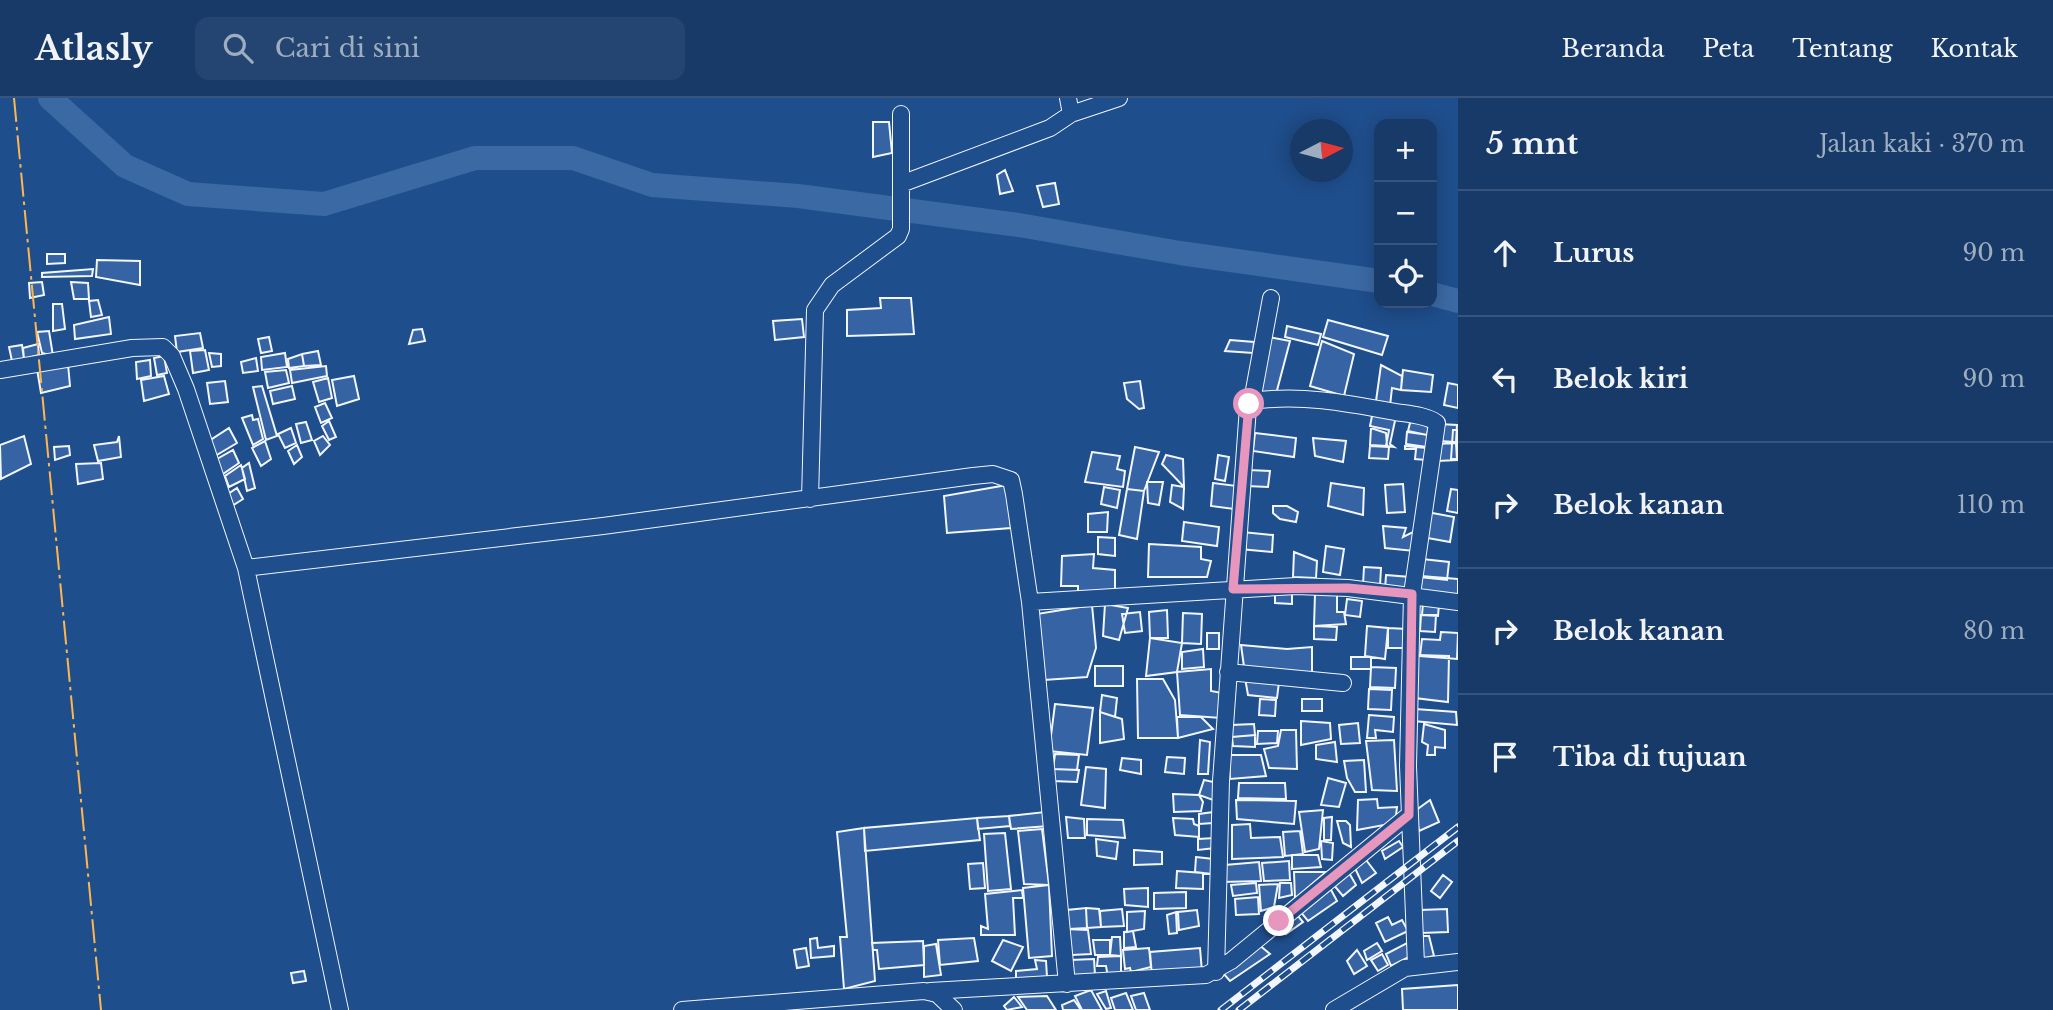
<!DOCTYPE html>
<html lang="id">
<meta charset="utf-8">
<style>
body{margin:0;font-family:"Libre Baskerville",serif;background:#244571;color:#f1f3f6}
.controls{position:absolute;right:21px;top:21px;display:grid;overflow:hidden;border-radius:14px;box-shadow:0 4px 18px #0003}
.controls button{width:63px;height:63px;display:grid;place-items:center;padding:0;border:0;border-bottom:2px solid #36547d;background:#173a69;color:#f1f3f6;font:35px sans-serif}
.compass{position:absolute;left:1290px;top:21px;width:63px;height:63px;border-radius:50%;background:#173a69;box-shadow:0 4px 18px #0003;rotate:84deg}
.stop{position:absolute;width:21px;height:21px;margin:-16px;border:5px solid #e797bd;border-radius:50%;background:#fff}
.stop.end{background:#e797bd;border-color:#fff;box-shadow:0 2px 7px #0008}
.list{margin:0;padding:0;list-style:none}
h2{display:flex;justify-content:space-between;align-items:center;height:91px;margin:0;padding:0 28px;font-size:30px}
h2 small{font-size:23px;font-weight:400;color:#9eadc0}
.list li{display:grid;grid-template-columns:46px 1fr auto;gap:21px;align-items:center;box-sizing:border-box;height:126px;padding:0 28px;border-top:2px solid #36547d}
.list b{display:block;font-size:26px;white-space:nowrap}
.list em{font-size:23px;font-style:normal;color:#9eadc0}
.icon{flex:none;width:38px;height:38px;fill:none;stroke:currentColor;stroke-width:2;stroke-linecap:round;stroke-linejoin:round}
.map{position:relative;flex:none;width:1458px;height:912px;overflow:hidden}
header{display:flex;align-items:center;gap:42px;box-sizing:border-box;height:98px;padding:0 35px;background:#173a69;border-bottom:2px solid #36547d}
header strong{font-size:33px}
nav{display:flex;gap:38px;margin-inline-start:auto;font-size:24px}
.search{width:490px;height:63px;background:#244571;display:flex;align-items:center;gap:18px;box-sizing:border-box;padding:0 24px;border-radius:14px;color:#9eadc0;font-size:26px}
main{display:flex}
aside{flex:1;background:#173a69}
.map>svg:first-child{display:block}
</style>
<header>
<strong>Atlasly</strong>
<div class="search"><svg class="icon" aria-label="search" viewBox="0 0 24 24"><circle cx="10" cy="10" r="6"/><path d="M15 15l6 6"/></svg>Cari di sini</div>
<nav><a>Beranda</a><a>Peta</a><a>Tentang</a><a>Kontak</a></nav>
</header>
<main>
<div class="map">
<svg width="1458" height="912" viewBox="0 0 1458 912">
<rect width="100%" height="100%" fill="#1f4e8c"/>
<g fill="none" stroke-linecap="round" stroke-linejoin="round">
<path stroke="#3b69a3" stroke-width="24" d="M50 0 125 68 188 96 324 106 475 60H573L652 87 798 98 1019 127 1180 155 1379 183
M1432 196 1458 203"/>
</g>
<path fill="#3563a3" stroke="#f2f6ff" stroke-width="2" d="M873 24H889L892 55 873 59Z
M1005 72 1013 93 1000 96 997 77Z
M1055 85 1059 106 1043 109 1037 88Z
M47 156H65V165L47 166Z
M97 162 140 163V187L96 179Z
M93 171 92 178 42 179V175Z
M42 184 44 197 30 200 29 185Z
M71 184 88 185 89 201H74Z
M880 200H911L914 236 847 238V212L881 210Z
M98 202 102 217 91 219 89 203Z
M53 206H62L65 231 53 233Z
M109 219 111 236 75 241 74 227Z
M802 221 804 239 775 242 773 223Z
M1328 222 1388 238 1382 257 1323 239Z
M1287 228 1321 236 1318 247 1285 239Z
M422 231 425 243 409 246 413 232Z
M49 233 53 258 42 255 37 234Z
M200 235 203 250 177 254 175 238Z
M1264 238 1290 243 1275 300 1254 301Z
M269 239 272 253 261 255 258 241Z
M1230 242 1254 244 1253 255 1225 253Z
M1322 243 1354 256 1344 298 1310 288Z
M38 246 39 257 24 261 23 250Z
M22 247 24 261 12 263 9 249Z
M205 252 209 272 193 275 190 253Z
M318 253 321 267 304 268 302 256Z
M209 255 221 256V268L212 269Z
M285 255 287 269 262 272 261 259Z
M302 256 304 268 289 270 288 261Z
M164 258 167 275 157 277 154 260Z
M256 260 258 273 243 275 241 264Z
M150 262 151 278 137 281 136 264Z
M68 266 70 288 41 295 37 271Z
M1381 267 1402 278 1401 292 1392 290 1390 308 1376 303Z
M326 268 327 278 292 285 290 272Z
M286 272 289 285 268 290 265 274Z
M1403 272 1433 277 1431 294 1401 292Z
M164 278 169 296 144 303 141 282Z
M354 278 359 301 337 308 332 282Z
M328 280 332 300 319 304 313 284Z
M225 283 228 304 210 306 207 285Z
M1140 283 1144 310 1139 311 1127 301 1124 285Z
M1448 285 1458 287V310L1444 307Z
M262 288 277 338 266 342 253 289Z
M292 288 295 301 273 306 270 293Z
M325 305 332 320 321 325 315 309Z
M1373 313 1396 318 1390 346 1394 349 1386 348 1389 332 1370 328Z
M252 317 253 322 258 321 263 341 253 347 242 320Z
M1411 321 1429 325 1427 337 1408 333Z
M329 323 336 339 329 342 322 328Z
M306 324 312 342 301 345 296 326Z
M1439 326 1457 327 1456 344 1439 343Z
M229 330 237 345 215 358 209 343Z
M291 330 296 345 285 350 278 336Z
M1371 330 1386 335 1387 348 1370 347Z
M1453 332H1458V361H1451Z
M1407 334 1429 337 1427 349 1406 346Z
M1255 335 1296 340 1294 359 1253 353Z
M24 338 31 366 1 381 0 347Z
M119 338 121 359 98 363 94 347 117 344Z
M323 338 330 347 320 357 314 343Z
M1313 340 1346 343 1343 364 1315 358Z
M265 343 271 361 261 368 252 350Z
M1456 345 1457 362 1438 363 1437 346Z
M297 347 302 359 294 366 288 353Z
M69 348 70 357 55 362 54 349Z
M1370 348 1389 349 1388 361 1369 360Z
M1405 348 1427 350 1426 362 1415 361 1416 351H1405Z
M1135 349 1159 354 1144 393 1127 391Z
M233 352 239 365 220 378 217 361Z
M1092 354 1120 358 1117 371 1125 373 1123 389 1085 384Z
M1166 357 1183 361 1184 389 1162 366Z
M1218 357 1229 359 1225 383 1215 381Z
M101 365 103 381 78 386 76 366Z
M249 365 255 390 247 393 242 370Z
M241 367 245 381 229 389 225 378Z
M1248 372 1270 373 1268 389 1247 388Z
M1147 384H1163L1159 407 1148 405Z
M1213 385 1237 388 1234 411 1211 408Z
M1331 385 1364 390 1363 417 1328 408Z
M1403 386 1405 414 1387 415 1385 387Z
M1007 387 1011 430 947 435 944 398Z
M1172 387 1184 389 1183 411 1170 404Z
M1104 389 1120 392 1117 410 1101 406Z
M237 390 243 401 232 408 228 396Z
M1127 391 1144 393 1137 441 1119 437Z
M1451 391 1458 392V415L1447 413Z
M1273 408H1287L1298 414 1296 424 1280 421 1273 415Z
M1108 414 1107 434H1088V416Z
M1427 414 1454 419 1450 444 1422 439Z
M1184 424 1219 429 1217 448 1182 443Z
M1383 428 1406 430 1403 439 1413 434 1414 453 1385 450Z
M1242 434 1273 437 1272 454 1240 451Z
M1098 439 1115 440V458L1098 456Z
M1149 446 1201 449V461L1211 463 1207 479H1148Z
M1326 448 1344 451 1340 477 1323 474Z
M1294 454 1317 463 1316 480 1293 479Z
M1094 456 1093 470 1115 472V494H1078V488H1061L1062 458Z
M1422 461 1449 464 1447 482 1420 479Z
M1364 469 1381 470 1380 488 1363 487Z
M1386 477 1410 479 1408 494 1385 492Z
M1421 478 1458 481V502L1419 497Z
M1275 493 1292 494V506L1275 505Z
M1337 495V514H1344L1346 526 1314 528 1315 496Z
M1347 501 1362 503 1360 519 1345 517Z
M1423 505 1439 506 1438 518 1422 517Z
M1105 506 1128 510 1119 542 1103 538Z
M1092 507 1096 550 1087 579 1044 582 1037 516Z
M1167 512 1168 540H1150L1149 514Z
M1140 514 1142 533 1125 535 1122 516Z
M1183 515 1202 516 1201 546 1182 545Z
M1421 517H1436L1435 534 1420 533Z
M1314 528 1337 529 1336 542 1314 541Z
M1367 528 1388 530 1385 561 1365 558Z
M1388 530 1407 531 1406 550H1388Z
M1441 534 1458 535 1457 561 1420 558 1422 541 1440 542Z
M1207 535H1219V551H1207Z
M1150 540 1182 545 1177 574 1146 578Z
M1241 547 1287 551 1312 549V577L1245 576Z
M1203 551 1204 569 1182 571V554Z
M1417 557 1449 558 1448 604 1415 600Z
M1351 559H1371V571H1351Z
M1095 568H1123V588H1095Z
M1371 569 1396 570 1395 590 1370 589Z
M1211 571V593L1222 595 1221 620 1180 617 1177 574Z
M1245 580 1279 584 1277 600 1248 597Z
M1137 581H1163L1175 602 1178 640H1138Z
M1369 591 1392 592 1391 612 1368 611Z
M1102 597 1117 600 1115 619 1100 614Z
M1260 601 1276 602 1275 618 1259 617Z
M1302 601H1322V613H1302Z
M1055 606 1093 610 1087 657 1049 653Z
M1415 611 1456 614 1457 627 1413 623Z
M1100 614 1122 621 1124 641 1100 645Z
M1369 617 1394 619 1393 634 1375 632 1376 640H1367Z
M1177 619H1201L1213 631 1178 640Z
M1301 623 1330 625 1331 641 1301 647Z
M1358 625 1360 645 1341 646 1339 627Z
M1254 626 1255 637 1232 639 1231 627Z
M1424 626 1445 632V650L1435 649V657H1427L1428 647 1422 644Z
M1281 632H1296L1297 671 1269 670 1264 651 1278 648Z
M1258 633H1278L1277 645 1257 646Z
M1255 637V649L1233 648 1232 639Z
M1200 642 1210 644 1208 676H1198Z
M1394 642 1397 693 1372 692 1366 643Z
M1335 644 1337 664 1316 661V647Z
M1055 656 1079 657 1077 672 1053 671Z
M1229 657H1261L1266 678 1230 681Z
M1167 659 1185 660 1184 676 1165 674Z
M1122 660 1141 662V676L1120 672Z
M1364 662 1366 694H1355L1347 680 1344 663Z
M1086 669 1106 671 1105 710 1081 707Z
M1053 671 1079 672 1077 684 1053 683Z
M1328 680 1346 685 1339 709 1321 707Z
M1204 682 1218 685 1213 702 1199 697Z
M1239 685H1285L1286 701 1238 700Z
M1173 696 1199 697 1203 704 1201 713 1174 714Z
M1377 701 1378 710 1397 709 1395 725 1357 732 1358 702Z
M1236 702 1296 703 1294 726 1237 721Z
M1430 702 1439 724 1419 733 1415 713Z
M1323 712 1319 751 1305 754 1299 714Z
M1045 714 1048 728 1011 731 1009 718Z
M1214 714 1213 725 1199 726V716Z
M1009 718 1010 728 978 731 977 720Z
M1066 719 1084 721 1085 740H1068Z
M1332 719 1331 742H1324V720Z
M977 720 980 742 865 753 864 730Z
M1173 720 1193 721 1194 726 1199 728V739L1175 737Z
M1087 721 1123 722 1125 740 1087 737Z
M1337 723H1346L1350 727 1351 749 1343 745Z
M1250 726 1251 740 1280 739 1283 759 1232 761V727Z
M864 730 875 883 844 891 840 839H847L837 734Z
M1042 731 1049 787 1024 786 1018 733Z
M1300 733 1303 756 1285 758 1283 734Z
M1005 735 1011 791 988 793 984 736Z
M1215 740V750L1198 752V741Z
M1096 741 1118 744 1116 761 1097 758Z
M1321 743 1333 745 1332 762 1322 761Z
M1399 743 1403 749 1385 761 1382 753Z
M1134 752 1162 754V766L1134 767Z
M1292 757H1318L1321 769 1292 771Z
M1363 758 1376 775 1362 785 1354 768Z
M1196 759 1213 761 1212 776 1195 774Z
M1289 763 1290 782 1264 783 1262 765Z
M1259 764 1261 783 1222 784 1225 767Z
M983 765 985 790 970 791 968 766Z
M1177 773 1203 775V791L1176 790Z
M1348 773 1356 787 1343 798 1332 785Z
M1294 774H1326L1295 801Z
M1443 777 1452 784 1440 800 1431 793Z
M1256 785 1257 795 1233 798 1231 787Z
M1280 785H1291L1292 797 1279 800Z
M1278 786 1274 809 1261 813 1259 787Z
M1049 787 1052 858 1029 860 1023 790Z
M1329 788 1337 803 1308 823 1299 812Z
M1148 790V809L1125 807 1124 791Z
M1022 792 1023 800H1013L1015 837H981V828L988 831 985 796Z
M1186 794V810L1154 811V795Z
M1258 799 1259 816 1236 817 1235 801Z
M1086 810 1087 830 1069 831 1067 812Z
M1086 810 1099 811 1101 829 1087 830Z
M1122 811 1124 828 1101 829 1100 813Z
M1447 811 1448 834 1421 835 1420 812Z
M1197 812 1199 828 1179 832 1178 814Z
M1145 813 1144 831 1127 834V814Z
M1176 814 1177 835 1169 836 1167 817Z
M1298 818 1303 824 1286 836 1279 824Z
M1388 819 1392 827 1402 822 1408 833 1385 844 1376 825Z
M1065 831 1088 832 1091 856 1072 857Z
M1133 833 1136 849 1124 850V834Z
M1419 838H1429L1434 858 1421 861Z
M1112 839H1120L1121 858 1110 857Z
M817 840 818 850 834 848V858L811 860 810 841Z
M974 840 978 863 940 867 938 842Z
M1003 842 1023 849 1011 873 992 863Z
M1093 842H1110V857H1095Z
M923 843 924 867 879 871 877 852H873L872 845Z
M1377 845 1382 853 1367 862 1364 853Z
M1407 845 1413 857 1391 868 1386 856Z
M936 846 941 877 924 879V848Z
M1258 846 1270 856 1230 883 1222 874Z
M806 850 809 868 797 870 794 852Z
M1149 850 1151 869 1131 874 1130 870 1125 871 1123 852Z
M1200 850 1202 874 1152 878 1150 854Z
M1357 852 1367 868 1354 876 1347 863Z
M1382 856 1388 867 1378 873 1371 862Z
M1121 858V876L1108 879 1106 868H1097L1098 859Z
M1094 861 1095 877 1071 878 1070 862Z
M1035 862 1046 863 1047 879 1016 881V873L1037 871Z
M304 873 306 883 293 885 291 875Z
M1458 887V912H1403L1402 891Z
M1091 892 1102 912H1082L1075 898Z
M1106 893 1111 910 1106 911 1097 896Z
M1126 895 1133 912H1115L1111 900Z
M1144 895 1150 912H1136L1131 898Z
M1047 898 1056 912H1027L1018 899Z
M1014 899 1022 909 1007 912 1004 908Z
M1074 902 1081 912H1063L1062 907Z"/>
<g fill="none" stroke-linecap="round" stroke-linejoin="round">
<g stroke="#f2f6ff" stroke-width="18">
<path id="minor" d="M1071 16 1119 0
M901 86 1050 30 1071 16 1068 0
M0 272 132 250 163 249 172 258 186 291 246 470 340 912
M1252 303 1271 200
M810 401 815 212 832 187 898 138 901 131V16
M246 470 603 428 973 378 993 376 1011 382 1014 396 1030 504 1067 886
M1030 504 1296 488 1348 490 1458 504
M1228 574 1343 585
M1216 874 1221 683 1248 309 1252 303C1301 296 1347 305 1395 314 1408 316 1427 317 1437 325L1412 496 1408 668 1416 867
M930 893 1206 877 1231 863 1409 717
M682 912 924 893 937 896 954 912
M1334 912 1405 870 1458 864"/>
</g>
<use href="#minor" stroke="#1f4e8c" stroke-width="16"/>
<g stroke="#f2f6ff" stroke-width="7">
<path id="rail" d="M1221 912 1458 729
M1239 912 1458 743"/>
</g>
<use href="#rail" stroke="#1f4e8c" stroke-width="4.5" stroke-dasharray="13" stroke-linecap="butt"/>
<path stroke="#ffb74d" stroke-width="2" stroke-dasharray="24 5 3.5 5" stroke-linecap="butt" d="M14 0 101 912"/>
</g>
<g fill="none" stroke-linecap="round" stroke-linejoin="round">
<path stroke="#e797bd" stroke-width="9" d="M1249 306 1233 491 1348 490 1412 496 1409 717 1279 823"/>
</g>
</svg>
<div class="controls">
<button>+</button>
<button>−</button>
<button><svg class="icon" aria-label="locate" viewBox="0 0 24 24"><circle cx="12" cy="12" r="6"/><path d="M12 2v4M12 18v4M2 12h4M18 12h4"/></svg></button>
</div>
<svg class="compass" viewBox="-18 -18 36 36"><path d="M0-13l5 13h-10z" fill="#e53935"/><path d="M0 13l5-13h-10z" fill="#9eadc0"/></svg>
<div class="stop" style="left:1249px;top:306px"></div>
<div class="stop end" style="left:1279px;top:823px"></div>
</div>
<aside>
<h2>5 mnt<small>Jalan kaki · 370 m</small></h2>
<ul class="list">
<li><svg class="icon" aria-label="ahead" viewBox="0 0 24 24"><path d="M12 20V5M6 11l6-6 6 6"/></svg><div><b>Lurus</b></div><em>90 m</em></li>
<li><svg class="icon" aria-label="left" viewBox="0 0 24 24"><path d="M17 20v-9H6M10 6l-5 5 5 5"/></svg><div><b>Belok kiri</b></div><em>90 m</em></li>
<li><svg class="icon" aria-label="right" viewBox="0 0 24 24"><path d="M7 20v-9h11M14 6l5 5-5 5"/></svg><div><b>Belok kanan</b></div><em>110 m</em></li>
<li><svg class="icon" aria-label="right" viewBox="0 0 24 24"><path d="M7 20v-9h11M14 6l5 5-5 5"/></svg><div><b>Belok kanan</b></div><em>80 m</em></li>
<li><svg class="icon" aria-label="arrive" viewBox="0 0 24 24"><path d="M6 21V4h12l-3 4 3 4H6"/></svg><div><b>Tiba di tujuan</b></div></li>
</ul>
</aside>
</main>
